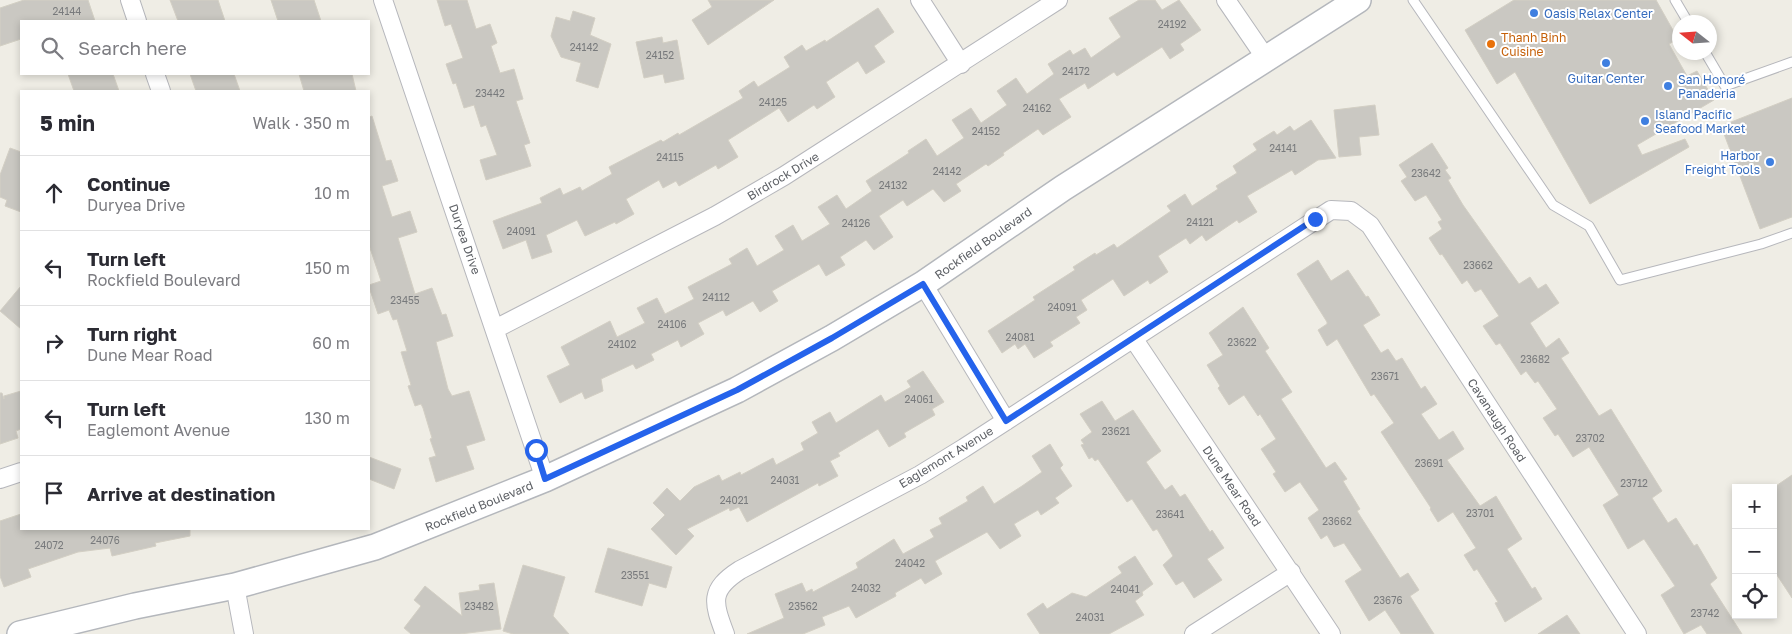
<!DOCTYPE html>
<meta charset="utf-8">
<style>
body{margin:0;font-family:"Golos Text",sans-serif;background:#f2f2f3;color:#2b2b33}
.controls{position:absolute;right:15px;bottom:15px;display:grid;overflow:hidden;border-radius:0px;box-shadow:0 2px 8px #0003}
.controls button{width:45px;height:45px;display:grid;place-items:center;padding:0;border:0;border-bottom:1px solid #e1e1e2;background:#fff;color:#2b2b33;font:25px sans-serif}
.compass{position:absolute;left:1672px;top:15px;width:45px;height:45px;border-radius:50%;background:#fff;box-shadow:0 2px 8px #0003;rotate:287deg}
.stop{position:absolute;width:15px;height:15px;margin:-11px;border:4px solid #2563eb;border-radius:50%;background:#fff}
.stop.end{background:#2563eb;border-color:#fff;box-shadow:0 1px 5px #0008}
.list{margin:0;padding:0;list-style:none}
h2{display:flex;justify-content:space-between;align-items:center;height:65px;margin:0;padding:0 20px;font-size:21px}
h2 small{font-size:16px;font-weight:400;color:#7c7c81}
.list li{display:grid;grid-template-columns:32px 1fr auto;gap:15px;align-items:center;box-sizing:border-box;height:75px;padding:0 20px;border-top:1px solid #e1e1e2}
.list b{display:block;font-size:19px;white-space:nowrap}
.list p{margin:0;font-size:16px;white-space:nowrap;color:#7c7c81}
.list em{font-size:16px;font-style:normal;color:#7c7c81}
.icon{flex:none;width:28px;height:28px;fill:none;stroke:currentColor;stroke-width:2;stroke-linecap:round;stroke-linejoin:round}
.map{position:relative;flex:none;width:1792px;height:634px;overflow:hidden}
.search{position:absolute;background:#fff;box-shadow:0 2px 8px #0003;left:20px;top:20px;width:350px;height:55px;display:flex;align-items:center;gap:12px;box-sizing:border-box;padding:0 18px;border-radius:0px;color:#7c7c81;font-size:19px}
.panel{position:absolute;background:#fff;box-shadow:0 2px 8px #0003;left:20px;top:90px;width:350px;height:440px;border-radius:0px}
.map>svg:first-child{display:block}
</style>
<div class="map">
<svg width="1792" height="634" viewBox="0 0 1792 634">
<rect width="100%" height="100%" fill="#efede5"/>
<path fill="#cac8c2" stroke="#d3cfc4" d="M24 0H88L95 21H21V39L0 46V8Z
M170 0H218L225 21H178Z
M271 0H314L321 21H278Z
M437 0H467L476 29 490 24 497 43 491 46 500 73 514 69 523 99 516 101 530 143 524 145 531 166 486 180 480 160 497 155 486 125 481 127 474 105 464 108 456 83 453 84 446 64 463 58 451 24 445 26Z
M708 0H774L708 45 692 20 712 7Z
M1139 0H1155L1162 10 1179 0 1201 30 1180 44 1184 50 1170 59 1162 47 1117 76 1114 72 1088 89 1085 83 1059 99 1071 117 1043 135 1038 129 1003 153 1004 155 988 166 986 164 956 184 961 191 944 202 933 189 907 206 903 200 879 216 893 237 874 250 866 240 840 257 845 265 826 276 819 264 772 291 778 301 760 312 753 301 726 316 723 310 698 323 704 334 681 347 678 340 651 354 654 360 636 369 633 364 601 379 603 391 585 399 582 392 560 403 547 376 570 365 561 347 610 321 617 337 645 323 637 308 657 298 665 314 694 299 688 287 732 264 729 259 747 248 757 266 784 250 775 236 793 225 802 241 830 224 818 207 837 195 846 209 872 191 866 181 909 153 908 151 926 139 937 156 964 138 952 120 971 108 981 123 1007 105 997 91 1016 78 1027 94 1054 74 1048 64 1070 50 1073 55 1085 48 1091 58 1121 37 1109 18Z
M1514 0H1656L1678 39 1669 44 1687 76 1697 71 1714 100 1637 145 1642 155 1685 139 1689 147 1590 204 1515 72 1497 84 1465 30Z
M878 8 894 32 874 46 885 62 866 74 858 61 826 82 835 97 817 109 814 105 788 122 779 108 728 140 738 157 718 169 716 165 679 186 676 181 663 188 659 180 626 199 634 214 616 224 615 222 585 236 577 220 546 235 552 252 532 259 526 240 503 249 493 221 542 203 540 198 560 188 563 195 580 187 582 191 612 174 609 167 661 140 663 142 678 133 679 135 743 98 739 91 754 81 758 87 790 67 784 57 802 45 806 51 825 40 826 42Z
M573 11 595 18 590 35 611 44 598 88 576 81 581 63 561 57 551 36 556 17 570 21Z
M662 37 663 43 677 40 684 79 665 83 663 74 644 78 636 42Z
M68 74H113L119 91H74Z
M190 74H234L240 91H196Z
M299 74H352L356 91H304Z
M1792 98V217L1760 229 1721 126Z
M1375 105 1379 135 1359 137 1361 155 1339 157 1334 110Z
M372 116 386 161 391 160 398 181 382 186 392 217 410 211 417 232 398 238 415 294 432 288 442 315 446 314 453 336 436 342 448 389 452 396 469 391 485 440 466 446 474 469 436 482 429 458 436 456 430 439 432 438 423 408 421 404 415 406 408 386 411 385 401 352 407 351 397 319 393 320 389 310 378 314 369 287V285L381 281 369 245V117Z
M1311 120 1336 158 1318 160 1295 175 1292 170 1247 196 1257 212 1239 223 1237 220 1206 241 1202 235 1190 244 1186 238 1158 256 1168 272 1150 284 1148 280 1124 296 1113 279 1081 300 1087 310 1076 317 1080 323 1050 342 1053 346 1034 358 1025 344 1018 349 1015 344 1002 353 988 331 1035 300 1033 297 1075 270 1073 267 1095 253 1096 255 1114 244 1117 248 1171 211 1167 206 1185 194 1192 206 1218 189 1216 186 1237 173 1233 166 1257 150 1253 144 1274 131 1277 135 1290 126 1294 131Z
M1432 143 1448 168 1445 170 1451 178 1448 180 1463 205 1519 284 1530 277 1538 289 1546 284 1559 303 1530 323 1546 348 1559 338 1569 353 1561 358 1599 416 1611 409 1662 491 1652 498 1668 523 1676 518 1694 546 1697 544 1717 578 1710 584 1742 634H1707L1701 625 1684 634 1661 595 1675 586 1644 539 1628 549 1603 505 1619 495 1589 447 1573 457 1558 434 1555 436 1543 418 1557 409 1538 381 1535 383 1526 371 1521 375 1500 343 1496 345 1483 326 1499 316 1481 289 1475 292 1467 280 1462 284 1442 254 1440 255 1429 238 1442 229 1438 222 1442 220 1426 195 1415 201 1401 181 1407 177 1399 165Z
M10 148 21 152V212L5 206 7 200 0 197V175Z
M1318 260 1331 281 1348 270 1366 297 1368 296 1380 315 1363 325 1381 353 1388 349 1396 361 1402 358 1421 389 1425 386 1437 404 1421 414 1439 440 1453 431 1464 449 1447 460 1480 506 1496 496 1522 539 1507 549 1532 589 1535 587 1542 599 1505 622 1495 603 1498 602 1477 569 1474 571 1464 555 1476 548 1453 512 1438 522 1430 509 1431 508 1381 432 1394 423 1374 394 1371 396 1337 339 1327 346 1318 330 1327 324V322L1297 274Z
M21 286V329L0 311Z
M1243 307 1269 348 1265 351 1292 392 1281 399 1326 468 1335 462 1347 479 1343 481 1360 509 1357 511 1400 578 1408 573 1419 590 1410 596 1434 634H1401L1385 610 1369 621 1345 581 1362 570 1344 543 1334 547 1327 535 1321 539 1308 518 1319 510 1300 482 1285 492 1273 474 1276 472 1261 449 1276 439 1260 414 1258 416 1244 395 1229 405 1218 388 1220 386 1207 365 1223 355 1209 333Z
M923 371 944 402 932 409 935 415 904 433 906 437 889 447 878 429 838 453 840 456 830 461 838 476 819 486 818 483 747 522 739 507 730 511 729 508 687 529 694 536 676 555 651 529 665 515 653 503 667 488 680 501 694 487 719 475 722 481 740 472 741 475 773 458 776 465 804 450 801 443 818 433 812 422 830 412 836 423 881 395 885 402 911 387 907 381Z
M21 391V429L16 431 18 438 0 444V393H2L4 399V396Z
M1102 401 1115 421 1133 410 1161 451 1146 462 1165 490 1172 485 1180 497 1185 494 1210 532 1212 530 1224 548 1207 559 1222 580 1194 598 1183 581 1176 585 1163 565 1173 556 1157 529 1153 531 1132 499 1127 502 1098 459 1095 461 1092 457 1089 459 1081 445 1084 444 1081 440 1092 432 1080 414Z
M1050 444 1063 465 1060 468 1072 486 1055 498 1059 503 1041 515 1038 510 1014 524 1021 536 1000 549 987 532 935 561 942 574 925 584 921 578 895 593 896 596 856 618 849 606 822 617 825 625 803 634H747L784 618 775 594 802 583 806 592 812 589 813 592 858 568 856 563 894 539 903 554 934 537 930 530 942 524 939 518 968 501 966 497 983 486 994 504 1022 486 1042 472 1032 456Z
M369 457 401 469 394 489 369 479Z
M1792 475V598L1773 569V488Z
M21 514V529H190V536L155 543 156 546 112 556 110 548 78 552 28 569 31 577 4 587 0 576V521Z
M608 548 672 567 666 588 649 583 642 606 595 592Z
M1135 556 1153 584 1142 592 1143 595 1135 601 1144 615 1109 634H1040L1027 614 1043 603 1047 609 1072 593 1086 597 1122 573 1118 567Z
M523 565 565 577 553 616 569 634H513L503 631Z
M494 583 501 629 460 634H411L404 628 421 606 414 600 425 586 462 616 459 593 480 590 479 585Z
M1567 615 1580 634H1538Z"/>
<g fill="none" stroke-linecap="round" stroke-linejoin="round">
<g stroke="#b6b7bc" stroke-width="11">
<path id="lane" d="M1413 0 1553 205 1589 226 1620 280 1761 244 1792 233
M1675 0 1688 22
M1705 52 1725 86 1792 62"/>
</g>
<g stroke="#b6b7bc" stroke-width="20">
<path id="street" d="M130 0 137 21
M383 0 545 479
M920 0 961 64
M1226 0 1267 60
M155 74 161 91
M923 284 1006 421
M495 329 715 216 784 176 1058 0
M1133 338 1331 634
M0 479 21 472
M235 586 244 634
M725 634C713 602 709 590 740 570L920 475 964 448 1331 210 1351 211 1370 225 1637 634
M1194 634 1291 572"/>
</g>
<g stroke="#b4b7bc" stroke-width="28">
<path id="secondary" d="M20 634 135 606 235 586 375 547 545 479 737 390 832 338 923 284 1063 188 1358 0"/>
</g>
<use href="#lane" stroke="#fff" stroke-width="9"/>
<use href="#street" stroke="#fff" stroke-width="18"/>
<use href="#secondary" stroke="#fff" stroke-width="25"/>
</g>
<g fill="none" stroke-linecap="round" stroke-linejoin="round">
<path stroke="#2563eb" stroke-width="6" d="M536 450 545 479 737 390 832 338 923 284 1006 421 1315 219"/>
</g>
<g fill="#3f7fe0" stroke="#fff" stroke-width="2">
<circle cx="1534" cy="13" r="5"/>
<circle cx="1606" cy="63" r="5"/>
<circle cx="1668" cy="86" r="5"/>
<circle cx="1645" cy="121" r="5"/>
<circle cx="1770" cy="162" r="5"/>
</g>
<circle fill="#e8710a" stroke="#fff" stroke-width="2" cx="1491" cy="44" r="5"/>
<g text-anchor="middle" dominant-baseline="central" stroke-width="4" stroke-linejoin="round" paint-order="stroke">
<g font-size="10" fill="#787a7c">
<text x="67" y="11">24144</text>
<text x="1172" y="24">24192</text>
<text x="584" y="47">24142</text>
<text x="660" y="55">24152</text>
<text x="1076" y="71">24172</text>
<text x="490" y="93">23442</text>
<text x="773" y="102">24125</text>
<text x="1037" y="108">24162</text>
<text x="986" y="131">24152</text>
<text x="1283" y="148">24141</text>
<text x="670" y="157">24115</text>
<text x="947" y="171">24142</text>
<text x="1426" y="173">23642</text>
<text x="893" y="185">24132</text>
<text x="1200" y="222">24121</text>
<text x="856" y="223">24126</text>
<text x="521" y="231">24091</text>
<text x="1478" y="265">23662</text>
<text x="716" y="297">24112</text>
<text x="405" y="300">23455</text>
<text x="1062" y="307">24091</text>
<text x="672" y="324">24106</text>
<text x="1020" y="337">24081</text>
<text x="1242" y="342">23622</text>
<text x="622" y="344">24102</text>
<text x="1535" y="359">23682</text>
<text x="1385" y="376">23671</text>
<text x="919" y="399">24061</text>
<text x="1116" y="431">23621</text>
<text x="1590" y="438">23702</text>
<text x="1429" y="463">23691</text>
<text x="785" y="480">24031</text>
<text x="1634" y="483">23712</text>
<text x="734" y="500">24021</text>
<text x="1480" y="513">23701</text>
<text x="1170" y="514">23641</text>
<text x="1337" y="521">23662</text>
<text x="105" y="540">24076</text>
<text x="49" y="545">24072</text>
<text x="910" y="563">24042</text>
<text x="635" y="575">23551</text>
<text x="866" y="588">24032</text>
<text x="1125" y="589">24041</text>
<text x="1388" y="600">23676</text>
<text x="479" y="606">23482</text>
<text x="803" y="606">23562</text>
<text x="1705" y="613">23742</text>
<text x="1090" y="617">24031</text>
</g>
<g font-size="12" fill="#366cbe" stroke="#fff" text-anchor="start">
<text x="1544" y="13">Oasis Relax Center</text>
<text x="1606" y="78" text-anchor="middle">Guitar Center</text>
<text x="1678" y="79">San Honoré<tspan x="1678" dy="14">Panaderia</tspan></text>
<text x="1655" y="114">Island Pacific<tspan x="1655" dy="14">Seafood Market</tspan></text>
<text x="1760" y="155" text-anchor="end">Harbor<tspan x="1760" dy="14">Freight Tools</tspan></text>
</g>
<g font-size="12" fill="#c56008" stroke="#fff" text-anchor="start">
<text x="1501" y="37">Thanh Binh<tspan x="1501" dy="14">Cuisine</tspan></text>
</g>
<g font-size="12" fill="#5d6065" stroke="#fff">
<text transform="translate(783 176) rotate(-31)">Birdrock Drive</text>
<text transform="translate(465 239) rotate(71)">Duryea Drive</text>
<text transform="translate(983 243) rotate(-35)">Rockfield Boulevard</text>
<text transform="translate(1497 420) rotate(57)">Cavanaugh Road</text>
<text transform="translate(946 457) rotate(-31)">Eaglemont Avenue</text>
<text transform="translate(1232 486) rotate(56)">Dune Mear Road</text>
<text transform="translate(479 506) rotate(-22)">Rockfield Boulevard</text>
</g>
</g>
</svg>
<div class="controls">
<button>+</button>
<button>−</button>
<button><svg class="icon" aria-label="locate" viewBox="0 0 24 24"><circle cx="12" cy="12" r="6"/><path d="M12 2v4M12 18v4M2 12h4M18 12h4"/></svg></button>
</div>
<svg class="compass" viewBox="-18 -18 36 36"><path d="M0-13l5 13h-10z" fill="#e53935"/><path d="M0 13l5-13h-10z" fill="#7c7c81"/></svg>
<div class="stop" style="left:536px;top:450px"></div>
<div class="stop end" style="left:1315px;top:219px"></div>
<div class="search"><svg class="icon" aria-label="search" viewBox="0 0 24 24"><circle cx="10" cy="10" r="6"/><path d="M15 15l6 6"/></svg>Search here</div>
<section class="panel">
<h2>5 min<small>Walk · 350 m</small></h2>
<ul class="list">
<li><svg class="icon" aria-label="ahead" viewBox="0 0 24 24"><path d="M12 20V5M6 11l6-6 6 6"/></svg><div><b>Continue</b><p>Duryea Drive</p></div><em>10 m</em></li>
<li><svg class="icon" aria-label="left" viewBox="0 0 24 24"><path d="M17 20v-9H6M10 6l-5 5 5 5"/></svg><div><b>Turn left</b><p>Rockfield Boulevard</p></div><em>150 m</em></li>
<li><svg class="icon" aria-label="right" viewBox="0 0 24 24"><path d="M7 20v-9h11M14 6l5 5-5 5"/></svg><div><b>Turn right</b><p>Dune Mear Road</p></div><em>60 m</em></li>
<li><svg class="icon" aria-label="left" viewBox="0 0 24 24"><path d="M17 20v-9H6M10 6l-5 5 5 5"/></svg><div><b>Turn left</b><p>Eaglemont Avenue</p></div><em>130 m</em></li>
<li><svg class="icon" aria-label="arrive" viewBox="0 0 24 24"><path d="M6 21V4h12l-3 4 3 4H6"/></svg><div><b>Arrive at destination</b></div></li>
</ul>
</section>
</div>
